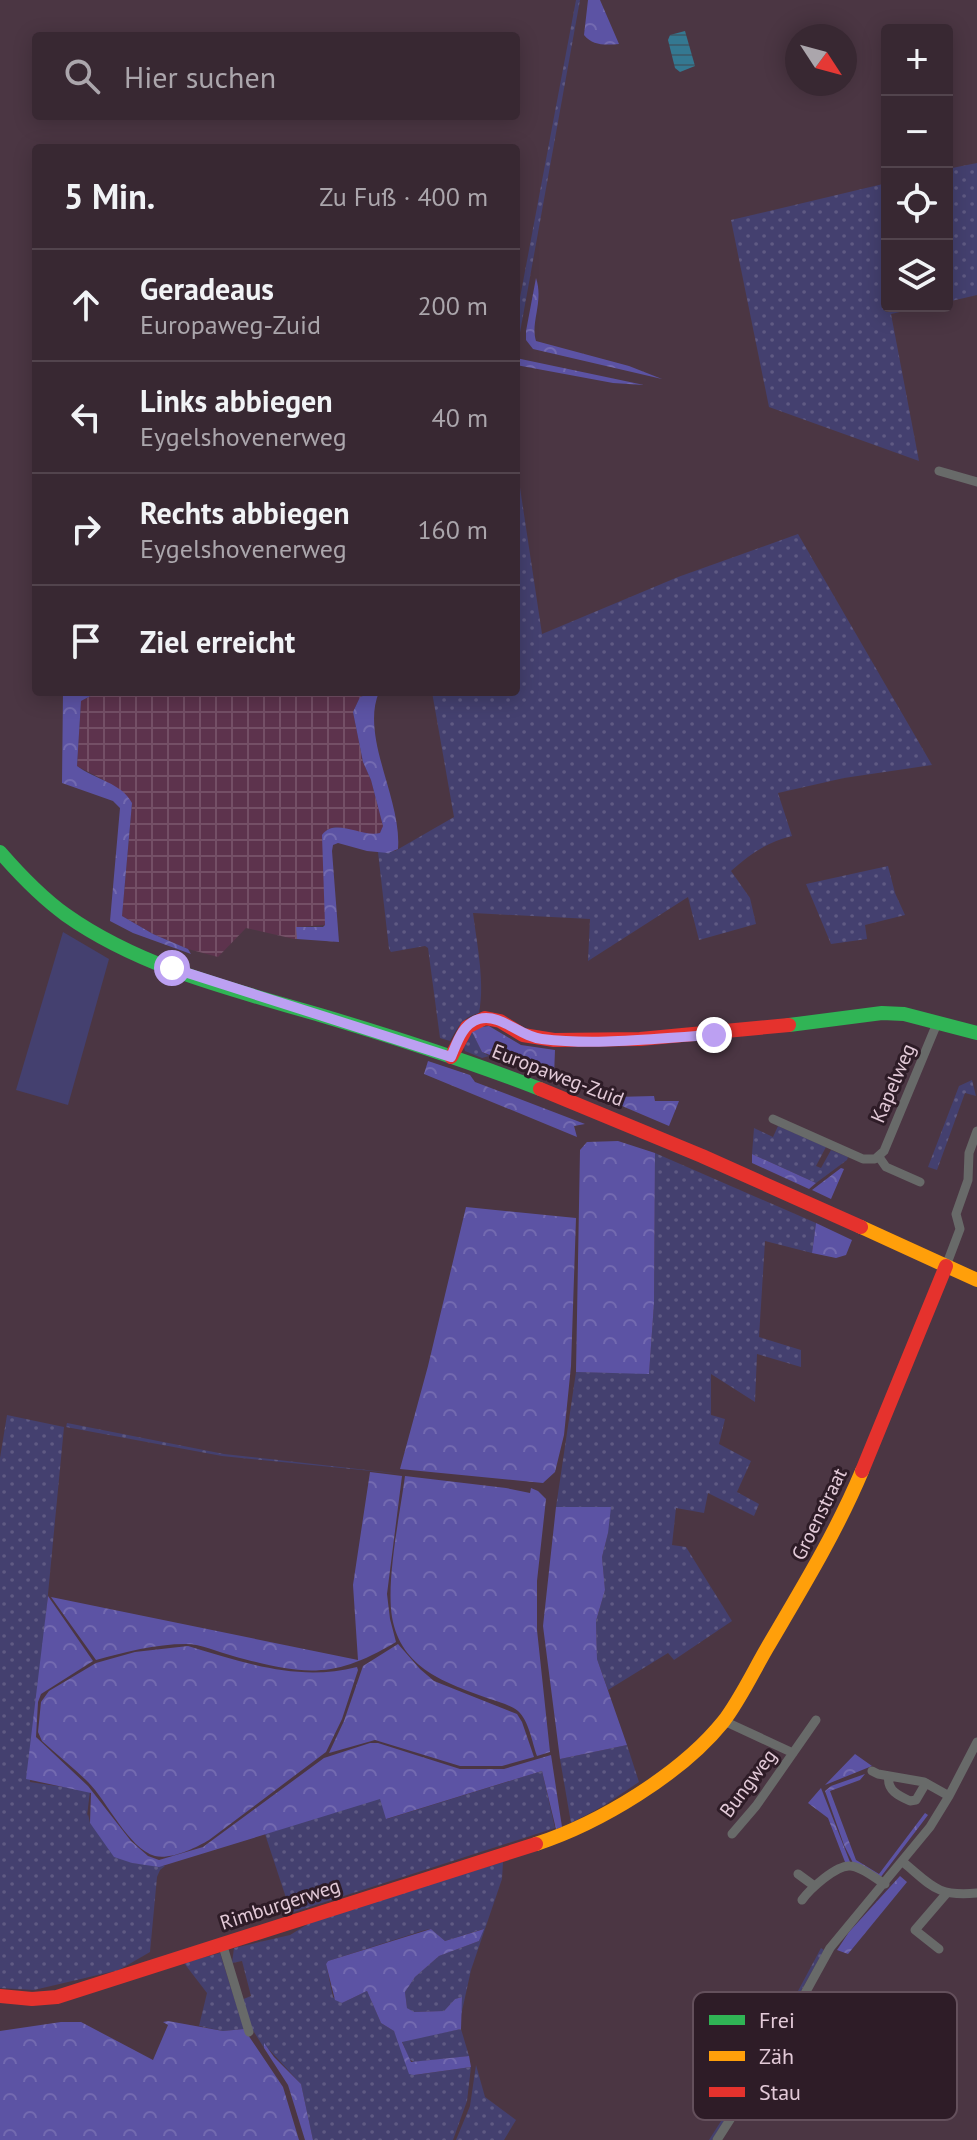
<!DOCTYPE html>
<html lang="de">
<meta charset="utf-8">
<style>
body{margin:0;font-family:"PT Sans",sans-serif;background:#43343e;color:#f1f3f6}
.controls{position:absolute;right:24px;top:24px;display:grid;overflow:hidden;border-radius:8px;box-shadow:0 4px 20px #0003}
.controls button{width:72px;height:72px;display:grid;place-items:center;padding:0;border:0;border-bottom:2px solid #52444d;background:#382832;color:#f1f3f6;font:40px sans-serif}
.compass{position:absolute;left:785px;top:24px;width:72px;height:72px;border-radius:50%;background:#382832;box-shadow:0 4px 20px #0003;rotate:126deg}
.stop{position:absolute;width:24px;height:24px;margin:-18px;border:6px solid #bca0f2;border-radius:50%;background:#fff}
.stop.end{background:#bca0f2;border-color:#fff;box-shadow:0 2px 8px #0008}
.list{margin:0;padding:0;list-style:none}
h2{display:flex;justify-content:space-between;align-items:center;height:104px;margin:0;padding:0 32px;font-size:34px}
h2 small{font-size:26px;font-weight:400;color:#aba6ac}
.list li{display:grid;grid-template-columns:52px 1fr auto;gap:24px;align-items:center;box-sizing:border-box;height:112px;padding:0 32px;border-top:2px solid #52444d}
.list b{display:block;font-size:30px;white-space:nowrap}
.list p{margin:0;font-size:26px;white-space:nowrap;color:#aba6ac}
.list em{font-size:26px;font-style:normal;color:#aba6ac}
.icon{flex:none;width:44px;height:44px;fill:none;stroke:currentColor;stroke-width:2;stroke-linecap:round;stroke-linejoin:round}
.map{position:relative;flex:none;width:977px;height:2140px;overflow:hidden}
.search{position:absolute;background:#382832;box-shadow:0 4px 20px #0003;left:32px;top:32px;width:488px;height:88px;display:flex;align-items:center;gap:20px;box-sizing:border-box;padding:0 28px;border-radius:8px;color:#aba6ac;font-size:30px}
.panel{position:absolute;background:#382832;box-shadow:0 4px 20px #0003;left:32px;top:144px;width:488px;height:552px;border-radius:8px}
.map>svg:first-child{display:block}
</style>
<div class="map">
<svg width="977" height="2140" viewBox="0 0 977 2140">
<defs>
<pattern id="industrial-grid" width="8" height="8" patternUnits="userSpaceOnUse" patternTransform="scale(2)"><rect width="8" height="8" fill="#5d334d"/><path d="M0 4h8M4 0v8" fill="none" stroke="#744f66"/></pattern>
<pattern id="grass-dots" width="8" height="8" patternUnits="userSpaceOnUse" patternTransform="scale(2)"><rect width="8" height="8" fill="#44406f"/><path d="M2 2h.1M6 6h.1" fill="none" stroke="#5f5a83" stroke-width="1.8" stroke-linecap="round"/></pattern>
<pattern id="forest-crowns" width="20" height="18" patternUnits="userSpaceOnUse" patternTransform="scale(2)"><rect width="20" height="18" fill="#5c53a4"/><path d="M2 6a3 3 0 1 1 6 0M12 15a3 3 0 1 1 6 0" fill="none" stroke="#736ab0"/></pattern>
<pattern id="water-rules" width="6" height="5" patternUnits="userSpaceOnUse" patternTransform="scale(2)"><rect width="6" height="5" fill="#347891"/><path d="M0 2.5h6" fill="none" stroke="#3a6071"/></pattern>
</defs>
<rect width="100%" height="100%" fill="#4b3643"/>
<path fill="url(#industrial-grid)" d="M98 692H374L360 697 353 712 363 762 371 780 383 826 380 833 372 835 335 827 326 830 325 925 297 927V939H294L246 928 218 957 188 949 153 934 122 916 132 803 104 780 77 766 81 701Z"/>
<path fill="url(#grass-dots)" d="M576 0H580L519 338 516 337V319Z
M977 163V295L947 302V169Z
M887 183V306H926L891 314 919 461 769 407 731 220Z
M516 461 542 634 678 577 798 534 932 765 844 778 778 793 792 836C767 842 750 854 731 871L750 898 756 924 699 940 688 897 588 961 590 919 473 913C477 945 485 981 479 1013 462 1017 458 1027 450 1041L440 1038 428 948 425 946 391 952 389 949 378 852 395 851 454 817 432 692H516Z
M888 866 895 893 905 915 865 925 867 939 831 944 806 884Z
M472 1032 482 1052 489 1056 482 1058 465 1051 464 1047Z
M972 1080 976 1096 965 1093 937 1170 928 1167 959 1086Z
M778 1126 826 1147 816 1166 821 1168 831 1150 848 1157 847 1160 816 1183 752 1154 754 1128 773 1137Z
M655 1153 816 1223 812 1253 765 1241 759 1337 801 1350V1367L757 1354 755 1402 711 1374V1415L725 1419 719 1444 751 1461 737 1492 759 1504 754 1516 708 1493 704 1513 676 1508 672 1545 686 1547 732 1621 674 1660 668 1653 608 1690 597 1659 596 1621 605 1590 602 1557 608 1533 556 1507 576 1372 649 1373 654 1303Z
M7 1415 64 1427 30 1782 90 1791 87 1816 88 1814 90 1823 132 1863 165 1866 160 1870 157 1877 150 1952 119 1970 34 1990 0 1988V1458Z
M67 1423 224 1454 402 1474 222 1456 66 1427Z
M627 1745 639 1782 603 1806 571 1823 560 1759Z
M542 1771 555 1828 291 1913 265 1834 379 1795 387 1819Z
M503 1862 502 1879 471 1970 460 2020 462 1997 455 1999 444 2011 413 2012 407 2008 405 1992 415 1977 439 1956 479 1941 483 1929 445 1941 431 1929 425 1930 328 1961 326 1964 333 1997 342 2003 367 1991 381 2023 394 2031 415 2075 471 2067 467 2101 453 2140H313L301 2084 264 2044V2048L249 2024 241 2000 251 1996 242 1961 232 1963 234 1948 290 1935 308 1924V1921Z
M821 1948 824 1950 764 2057 712 2140H709L767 2049Z
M220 1953 244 2029 223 2031 199 2026 207 1993 184 1963Z
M461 2029 469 2056 414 2062 409 2059 402 2041Z
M476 2065 485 2097 516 2120 504 2140H456L470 2106Z"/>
<path fill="url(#forest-crowns)" d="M588 0H600L619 44C605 45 593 46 584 35Z
M536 278C544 302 530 323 536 341L629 366 662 379 533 349 526 340V331Z
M516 358 644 385 613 383 516 365Z
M63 692H98L81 701 77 766C94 779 122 783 132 803L122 916 153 934 188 949 191 954 133 933 110 921 120 808 113 801 62 783Z
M374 692H379C360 737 402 799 398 849L388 853 367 851 338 843 333 845 332 851 339 942 297 939 296 927H323L325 925 322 835C335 817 362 838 380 833L383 826 371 780 363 762 353 712 360 697Z
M489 1026 521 1045 555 1050 554 1076 571 1081V1083H563L482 1052 472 1032 481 1027Z
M428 1061 470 1075 475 1082 585 1124 574 1126 577 1137 424 1074Z
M654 1096 655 1101H679L669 1126 615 1103V1097Z
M618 1141 655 1153 654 1303 649 1374 576 1372 580 1150 587 1142Z
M752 1154 816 1183 809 1189 752 1163Z
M841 1168 844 1169 831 1199 812 1190Z
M466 1207 576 1218 571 1366 564 1435 555 1472 543 1483 400 1469 428 1366Z
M816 1223 852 1240 846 1255 836 1258 812 1253Z
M370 1472 402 1476 387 1594 390 1619 396 1642C333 1680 303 1675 233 1656 218 1652 201 1644 186 1644 155 1644 125 1652 96 1660L51 1597 358 1660 353 1585Z
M405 1476 506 1488 530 1493 531 1488 538 1491 546 1499 537 1581V1630L550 1752 537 1756C532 1742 529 1721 518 1711 510 1705 499 1702 490 1699 446 1683 401 1669 392 1617 386 1580 400 1514 405 1476Z
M556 1507H611L608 1533 602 1557 605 1590 596 1621 597 1659 627 1745 560 1759 543 1626Z
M48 1596 93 1661 41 1694 38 1702 36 1737 88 1786 131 1841 148 1856 159 1860 203 1847 324 1758 370 1743H378L460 1769H504L551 1755 562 1827 556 1829 542 1771 386 1819 380 1799 159 1867 132 1863 114 1857 90 1823 91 1793 26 1779Z
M398 1644 420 1669 434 1681 517 1714 522 1722 534 1757 502 1766H460L375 1740 329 1753 344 1721 363 1666Z
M188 1646C245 1663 298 1682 357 1667L358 1670 342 1719 326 1752 209 1840C196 1848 170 1860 155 1856 129 1849 107 1801 88 1782 74 1768 57 1755 42 1741L38 1732 41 1702 49 1691 96 1663 135 1652Z
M855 1754 872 1766 825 1785Z
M865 1774 860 1780 830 1791 856 1860 879 1874 925 1813 928 1815 880 1878 853 1863 844 1845 825 1791 831 1786Z
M821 1788 850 1862H845L828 1818 808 1803Z
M900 1876 907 1882 848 1954 837 1950 849 1932Z
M431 1929 445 1941 484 1929 479 1941 439 1956 415 1977 405 1992 407 2008 414 2012 444 2011 455 1999 462 1997 461 2029 402 2042 411 2062 469 2056 471 2067 414 2075 409 2074 394 2031 381 2023 367 1991 342 2003 335 2000 326 1964 328 1961Z
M168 2021 223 2031 244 2029 283 2087 299 2140H0V2031L61 2022H81L153 2060 168 2025 163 2022Z
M264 2043 274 2057 301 2084 313 2140H305L288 2085 264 2048Z"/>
<path fill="#44406f" d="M63 932 109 959 68 1105 16 1090Z"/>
<path fill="url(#water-rules)" d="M685 31 695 66 680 72 675 68 668 40 670 35Z"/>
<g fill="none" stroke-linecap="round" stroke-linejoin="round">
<path stroke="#686a69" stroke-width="9" d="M939 471 977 482
M773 1119 863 1159H875L884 1151 938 1021
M879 1157 886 1167 920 1182
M946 1266 960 1229 956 1214 968 1180 969 1153 977 1131
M724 1721 793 1753
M872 1771 878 1774 924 1782 949 1796
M889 1776C886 1790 899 1796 910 1801L916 1800 926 1783
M732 1834 756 1806 816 1720
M903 1862C932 1886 937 1897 977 1893
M798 1874 813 1885
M802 1900C810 1889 836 1865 850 1866 861 1866 876 1879 885 1884
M222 1943 249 2032
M939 1949 915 1930 946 1894
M717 2140 770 2057 830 1948 930 1827 949 1796 977 1742"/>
<path stroke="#30b455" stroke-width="14" d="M0 852C20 875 41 897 66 915 141 968 234 990 320 1015 394 1037 468 1061 540 1089
M789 1025 882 1013 904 1014 977 1033"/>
<path stroke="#ff9f0a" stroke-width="14" d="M861 1227 977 1280
M536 1844C600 1823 681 1774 723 1722 740 1700 753 1672 767 1648 801 1590 836 1533 862 1471"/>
<path stroke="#e5322d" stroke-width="14" d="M451 1057 467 1027 485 1018 500 1021 523 1035 554 1040 640 1039 789 1025
M540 1089 702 1156 861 1227
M862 1471 946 1266
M0 1996 32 1999 57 1997 536 1844"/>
</g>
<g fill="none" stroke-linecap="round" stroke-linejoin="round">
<path stroke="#bca0f2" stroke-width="10" d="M172 968 451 1057C457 1043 462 1024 479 1019 501 1013 520 1037 542 1039 598 1046 657 1038 714 1035"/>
</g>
<g text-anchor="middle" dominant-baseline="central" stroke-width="6" stroke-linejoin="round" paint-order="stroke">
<g font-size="20" fill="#e3cad8" stroke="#2e1c27">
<text transform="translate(558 1075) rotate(21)">Europaweg-Zuid</text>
<text transform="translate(893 1083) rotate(-67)">Kapelweg</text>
<text transform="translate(819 1514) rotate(-64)">Groenstraat</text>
<text transform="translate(748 1783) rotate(-53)">Bungweg</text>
<text transform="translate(280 1904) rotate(-18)">Rimburgerweg</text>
</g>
</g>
<rect x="693" y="1992" width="264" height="128" rx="12" fill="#2e1c27" stroke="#64505c" stroke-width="2"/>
<rect x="709" y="2015" width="36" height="10" fill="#30b455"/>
<rect x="709" y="2051" width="36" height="10" fill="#ff9f0a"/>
<rect x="709" y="2087" width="36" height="10" fill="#e5322d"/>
<g font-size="22" fill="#e3cad8">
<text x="759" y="2028">Frei</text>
<text x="759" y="2064">Zäh</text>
<text x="759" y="2100">Stau</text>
</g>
</svg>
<div class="controls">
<button>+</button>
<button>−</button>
<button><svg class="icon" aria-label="locate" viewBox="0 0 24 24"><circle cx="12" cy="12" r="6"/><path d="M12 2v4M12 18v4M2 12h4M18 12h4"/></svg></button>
<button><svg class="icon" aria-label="layers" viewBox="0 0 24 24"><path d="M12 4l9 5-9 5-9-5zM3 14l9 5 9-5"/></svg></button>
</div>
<svg class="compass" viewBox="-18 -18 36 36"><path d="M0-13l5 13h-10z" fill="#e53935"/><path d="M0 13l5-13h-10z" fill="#aba6ac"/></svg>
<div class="stop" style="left:172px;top:968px"></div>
<div class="stop end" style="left:714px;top:1035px"></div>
<div class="search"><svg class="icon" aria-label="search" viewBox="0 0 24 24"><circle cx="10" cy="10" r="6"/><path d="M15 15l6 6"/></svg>Hier suchen</div>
<section class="panel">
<h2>5 Min.<small>Zu Fuß · 400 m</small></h2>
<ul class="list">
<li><svg class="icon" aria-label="ahead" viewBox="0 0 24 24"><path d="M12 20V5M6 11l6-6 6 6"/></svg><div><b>Geradeaus</b><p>Europaweg-Zuid</p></div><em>200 m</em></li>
<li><svg class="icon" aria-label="left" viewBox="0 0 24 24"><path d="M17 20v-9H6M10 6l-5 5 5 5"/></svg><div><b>Links abbiegen</b><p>Eygelshovenerweg</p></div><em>40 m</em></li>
<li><svg class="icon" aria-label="right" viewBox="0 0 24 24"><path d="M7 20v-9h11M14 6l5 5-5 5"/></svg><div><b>Rechts abbiegen</b><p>Eygelshovenerweg</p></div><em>160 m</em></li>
<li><svg class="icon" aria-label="arrive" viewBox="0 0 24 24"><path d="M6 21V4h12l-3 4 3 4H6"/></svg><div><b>Ziel erreicht</b></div></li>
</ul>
</section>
</div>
